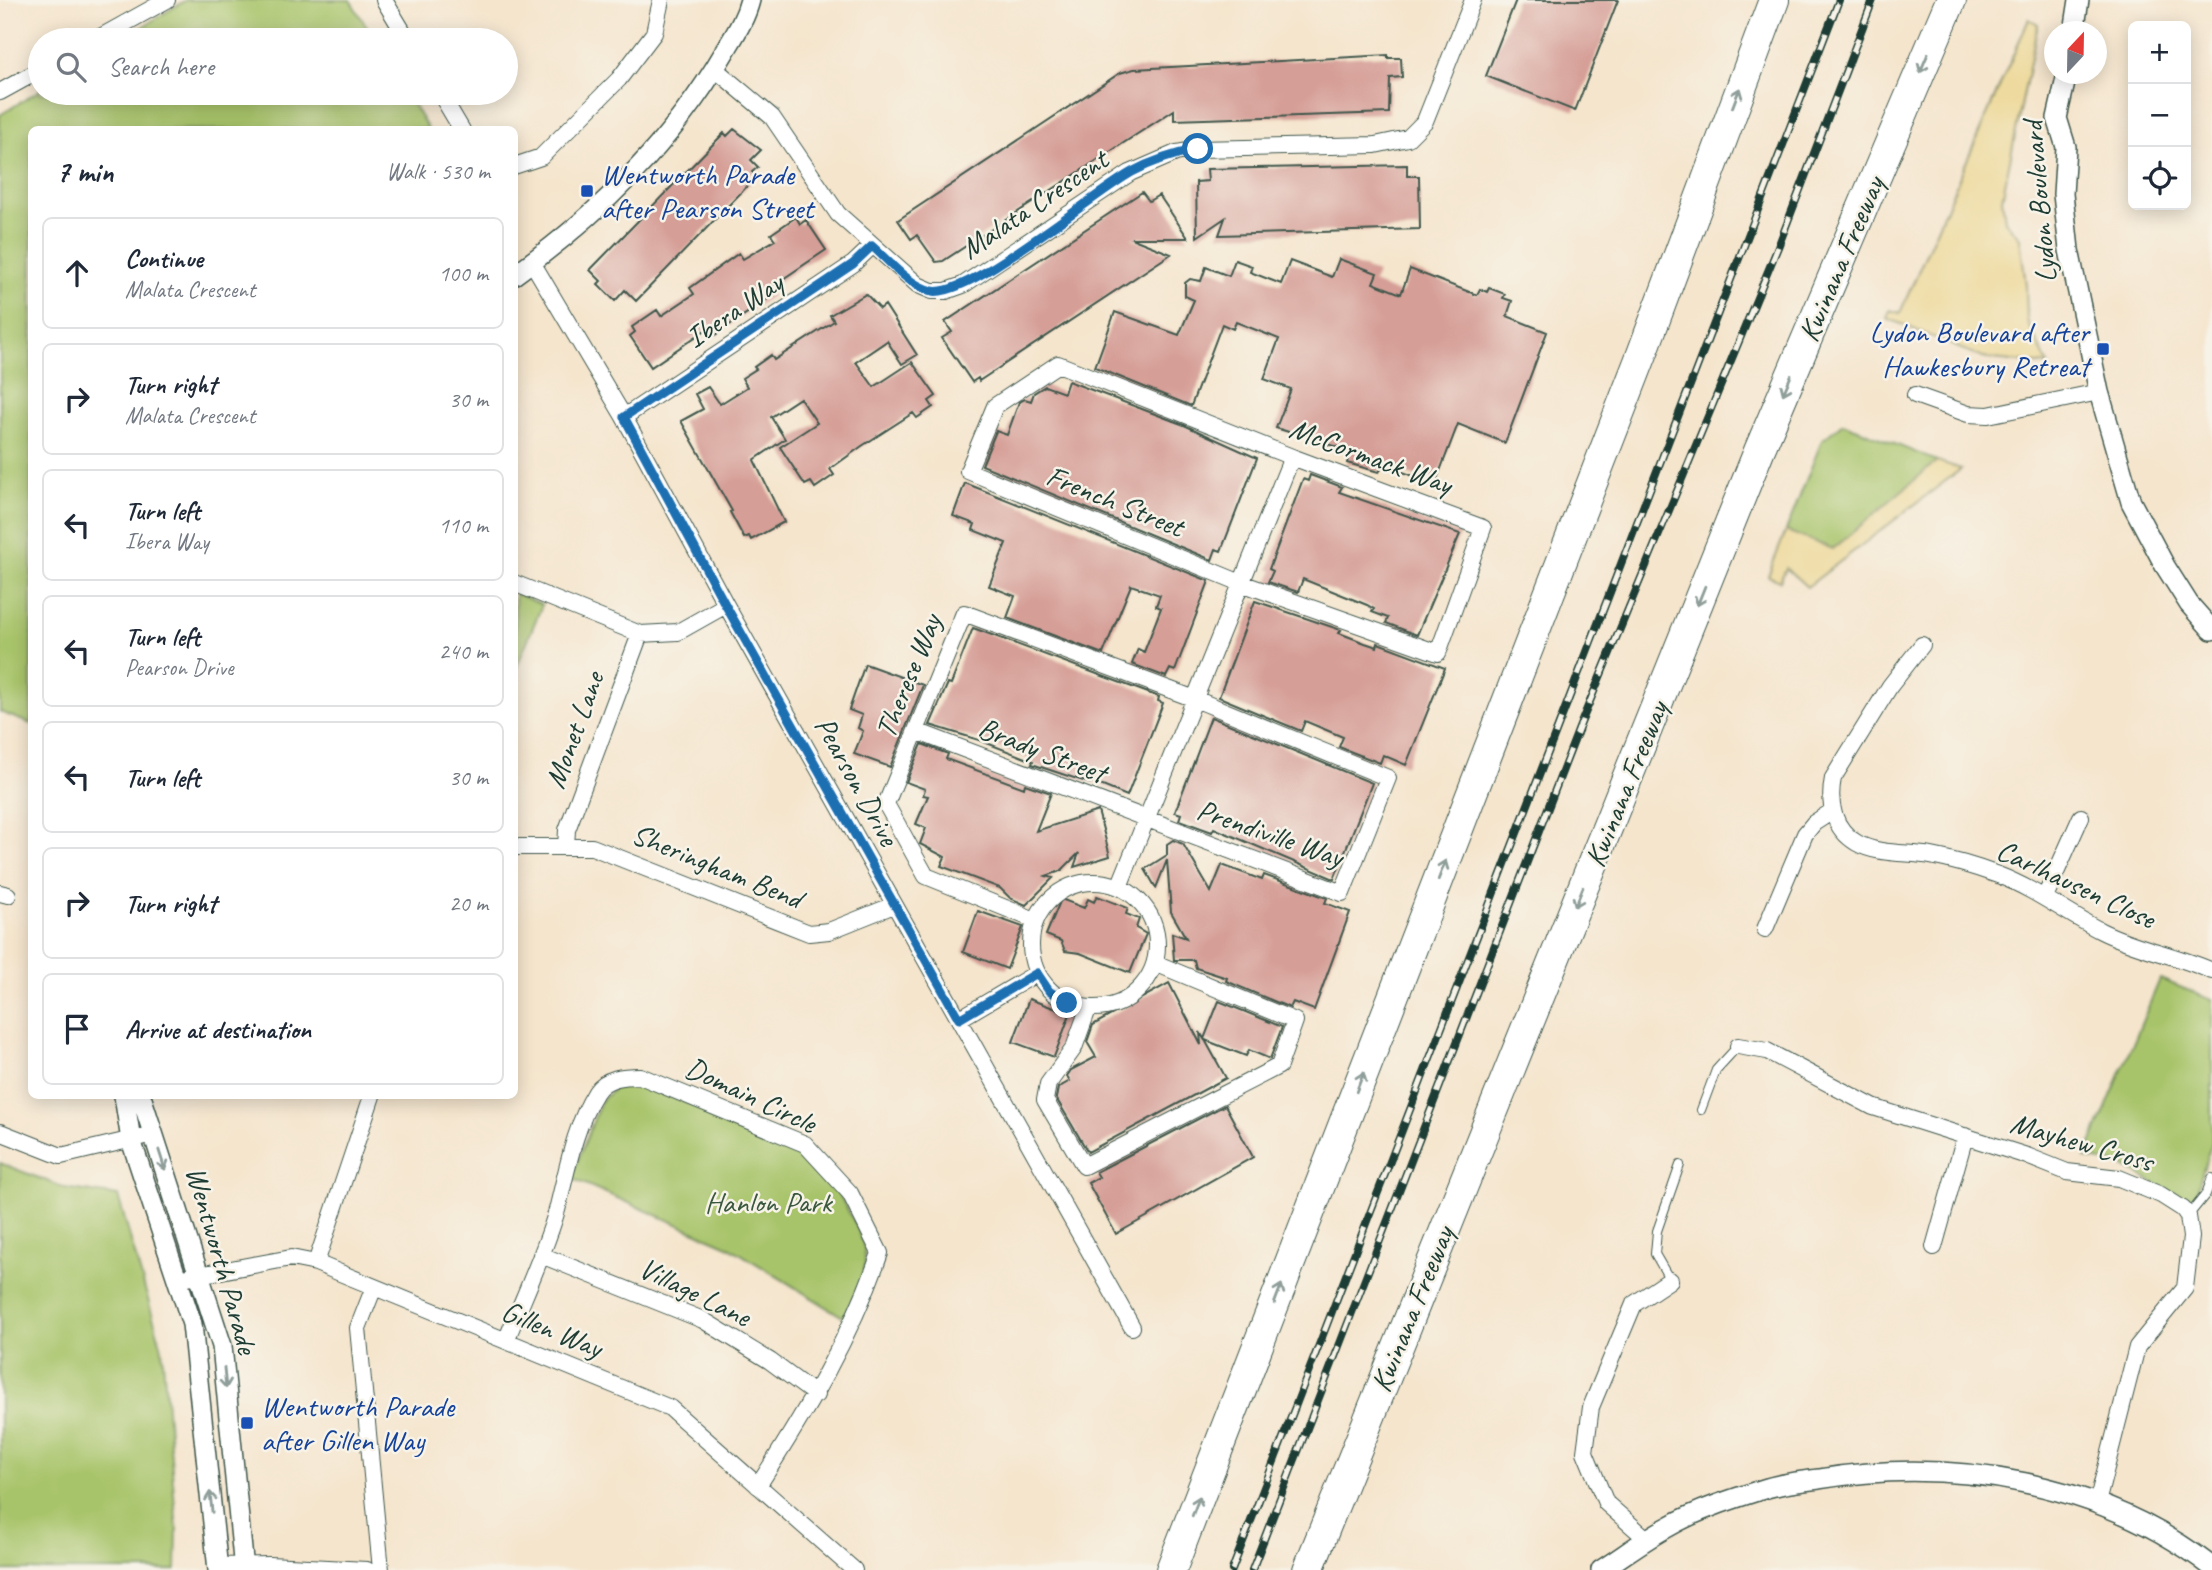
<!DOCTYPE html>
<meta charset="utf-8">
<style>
body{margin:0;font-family:Caveat,sans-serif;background:#f6f6f7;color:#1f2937}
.controls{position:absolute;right:21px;top:21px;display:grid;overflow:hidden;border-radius:10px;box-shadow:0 4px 18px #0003}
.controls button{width:63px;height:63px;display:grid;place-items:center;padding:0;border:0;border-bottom:2px solid #e0e1e3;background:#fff;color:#1f2937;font:35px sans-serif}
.compass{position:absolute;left:2044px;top:21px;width:63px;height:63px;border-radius:50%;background:#fff;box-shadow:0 4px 18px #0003;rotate:22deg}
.stop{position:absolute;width:21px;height:21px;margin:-16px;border:5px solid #1f6fb2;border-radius:50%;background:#fff}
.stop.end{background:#1f6fb2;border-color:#fff;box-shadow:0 2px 7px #0008}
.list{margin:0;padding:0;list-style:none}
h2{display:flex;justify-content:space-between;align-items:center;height:91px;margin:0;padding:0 28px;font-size:30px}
h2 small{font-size:23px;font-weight:400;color:#747a83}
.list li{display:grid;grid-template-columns:46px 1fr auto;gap:21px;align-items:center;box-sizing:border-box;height:112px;margin:0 14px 14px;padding:0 14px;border:2px solid #e0e1e3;border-radius:10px}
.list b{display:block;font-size:26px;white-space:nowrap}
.list p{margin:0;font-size:23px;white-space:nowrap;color:#747a83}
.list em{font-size:23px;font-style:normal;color:#747a83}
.icon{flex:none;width:38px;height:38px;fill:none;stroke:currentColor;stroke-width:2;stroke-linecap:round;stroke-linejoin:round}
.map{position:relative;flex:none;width:2212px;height:1570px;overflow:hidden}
.search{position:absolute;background:#fff;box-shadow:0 4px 18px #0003;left:28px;top:28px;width:490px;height:77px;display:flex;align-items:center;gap:18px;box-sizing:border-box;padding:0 24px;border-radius:38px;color:#747a83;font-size:26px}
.panel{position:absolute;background:#fff;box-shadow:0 4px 18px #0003;left:28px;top:126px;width:490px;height:973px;border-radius:10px}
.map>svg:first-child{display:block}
</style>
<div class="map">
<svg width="2212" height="1570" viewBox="0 0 2212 1570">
<rect width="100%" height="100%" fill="#f7f3e8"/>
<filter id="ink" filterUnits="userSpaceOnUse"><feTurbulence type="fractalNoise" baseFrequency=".0143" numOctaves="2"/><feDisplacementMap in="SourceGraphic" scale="14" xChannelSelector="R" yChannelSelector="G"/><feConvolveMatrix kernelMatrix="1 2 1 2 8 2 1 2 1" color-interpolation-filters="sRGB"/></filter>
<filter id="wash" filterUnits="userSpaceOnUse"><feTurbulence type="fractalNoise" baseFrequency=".00686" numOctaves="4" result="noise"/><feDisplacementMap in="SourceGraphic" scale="28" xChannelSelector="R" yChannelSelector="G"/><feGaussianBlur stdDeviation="1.57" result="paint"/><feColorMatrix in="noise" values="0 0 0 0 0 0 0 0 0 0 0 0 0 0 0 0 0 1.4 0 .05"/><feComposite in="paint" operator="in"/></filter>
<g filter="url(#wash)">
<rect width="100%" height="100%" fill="#f5e5cd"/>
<path fill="#a8c46b" stroke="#648050" stroke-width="2" d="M186 0H350L375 40H121Z
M40 90V93H406L428 129 32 130 31 724 0 712V115Z
M1843 423 1937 461 1833 549 1786 531 1822 440Z
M515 593 542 605 515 671Z
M2160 979 2212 1000V1142L2192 1205 2122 1165 2085 1158Z
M636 1084C681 1102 797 1138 825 1172 834 1182 840 1197 847 1209 874 1253 869 1273 843 1317L728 1246 571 1178 601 1101 617 1086Z
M0 1163 65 1188 118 1196 162 1348 177 1530 176 1570H0Z"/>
<path fill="#eeda9e" stroke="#868c69" stroke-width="2" d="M2029 19 2038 24 2002 199 2005 221 2020 238 2026 285 2027 320 2048 365 1983 358 1887 318 1890 310 1900 313Z
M1937 461 1961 469 1807 587 1786 568 1780 581 1768 576 1786 531 1833 549Z"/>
<g id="blocks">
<path fill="#d59e96" d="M1516 0H1618L1575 111 1486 76Z
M1388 55V58H1401L1402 77 1390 78 1389 113 1174 120V110L943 261 936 262 917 235 911 239 898 220 1120 73 1134 69Z
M734 129 761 150 751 160 758 167 752 172 757 176 636 301 625 290 615 301 598 284 601 281 590 270 724 133 727 136Z
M1407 165V176H1419L1420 229 1219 235 1225 218 1197 237 1196 182 1208 181 1207 169Z
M1142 192 1149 201 1159 195 1188 238H1131L1171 254 979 381 978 378 972 382 942 338 952 332 945 322Z
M796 217 800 224 806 220 826 250 768 289 772 296 715 335 710 327 651 367 630 336 635 332 632 327 657 310 661 316 694 294 690 288 739 253 743 259 775 240 771 234Z
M1339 259 1377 273 1373 283 1401 294 1410 269 1477 295 1480 289 1487 292 1489 288 1505 294 1503 298 1512 301 1507 316 1547 332 1505 443 1458 424 1435 484 1384 465 1379 472 1347 463 1350 451 1276 428 1291 389 1264 379 1279 339 1236 322 1233 329 1222 324 1191 406 1095 367 1115 312 1179 335 1194 300 1185 296V283L1190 279 1201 281 1206 267 1229 276 1235 260 1252 266 1250 272 1281 284 1290 261 1332 277Z
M866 294 880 309 885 305 917 355 902 364 887 341 856 362 874 387 912 362 936 396 929 401 933 407 917 418 913 413 862 446 830 469 834 475 815 488 811 482 805 485 780 447 817 423 800 398 771 417 785 439 754 460 784 522 751 540 749 536 744 538 730 512 732 511 681 421 703 409 695 394 708 387 720 404 747 387 742 378 756 369 754 367 771 355 774 360 828 325 834 321 830 315Z
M1068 381 1184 425 1257 458 1221 551 1216 549 1212 560 982 465 996 431 1007 435 1019 402 1025 399 1031 401 1034 393 1045 386 1064 393Z
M1310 475 1342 487 1339 492 1460 534 1417 635 1386 623 1388 618 1372 612 1374 609 1367 605 1303 579 1298 592 1268 582 1273 571 1269 569 1303 479 1308 481Z
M965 483 1209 581 1175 671 1170 669 1166 677 1132 664 1138 649 1144 652 1161 608 1156 606 1160 595 1131 585 1103 654 1007 618 1015 596 989 586 1006 543 973 530 975 524 953 516Z
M1255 601 1341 630 1339 633 1365 643 1377 647 1378 643 1445 668 1406 765 1383 755 1380 763 1339 747 1343 737 1331 732 1305 721 1301 731 1219 697Z
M973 628 1159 697 1158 701 1163 703 1127 796 1088 780 1089 783 1032 764 1033 761 979 740 930 725 948 683 951 684Z
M865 664 923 685 890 767 854 754 863 731 858 728 862 715 849 710Z
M1211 717 1372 783 1334 879 1214 828 1212 832 1179 820 1181 814 1175 812Z
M922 744 948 754 946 759 1024 788 1025 784 1051 793 1036 831 1098 811 1110 856 1074 867 1079 853 1061 871 1046 876 1053 878 1026 905 1010 898 1000 888 941 866 945 857 920 844 926 828 916 824 928 796 923 795 925 789 906 782Z
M1173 840 1183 844 1211 892 1222 865 1262 880 1264 875 1327 898 1325 903 1350 912 1314 1010 1293 1002 1290 1008 1226 981 1227 978 1196 968 1194 960H1174L1172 933 1186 938 1171 912 1167 860 1156 888 1145 869 1167 855V844Z
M1097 896 1128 908 1126 914 1139 919 1136 928 1146 934 1130 973 1080 953 1065 951 1061 941 1046 935 1061 899 1084 908 1088 899 1094 902Z
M978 911 1023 927 1007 969 963 952Z
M1169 983 1201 1045 1200 1032 1204 1039 1219 1001 1282 1027 1270 1059 1249 1050 1246 1056 1205 1040 1226 1078 1088 1152 1056 1098 1058 1088 1070 1081 1067 1076 1071 1070 1096 1057 1087 1042 1093 1025Z
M1029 999 1070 1014 1054 1057 1013 1042Z
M1225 1105 1253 1157 1116 1234 1088 1183 1099 1177 1096 1172Z"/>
</g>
</g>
<g filter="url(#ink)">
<use href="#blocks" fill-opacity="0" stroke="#3f564b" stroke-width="2"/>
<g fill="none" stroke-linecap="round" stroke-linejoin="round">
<g stroke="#3f564b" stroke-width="10">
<path id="service" d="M1701 1110 1716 1070 1738 1046
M2188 1216 2206 1194 2212 1178
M1670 1280 1655 1254 1657 1231 1680 1165"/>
</g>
<g stroke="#3f564b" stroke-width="18">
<path id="minor" d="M384 0 408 40
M95 40 167 0
M715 69 772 117 838 214 918 285 932 291H946L963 285 1130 173 1176 153 1198 149 1375 145 1408 138 1425 121 1473 0
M0 92 40 70
M440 93 462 130
M514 166 541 157 619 79 654 33 661 0
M532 262 624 417 726 605 1132 1327
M1058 364 1292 457 1483 528 1438 653 1241 583 968 471 995 406Z
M1915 395 1968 414 1988 415 2099 392
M624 417 853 264 872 246
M514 583 640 634 678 632 726 605
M1922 645 1890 686 1833 778C1828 803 1833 829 1857 843 1878 855 1907 852 1931 856 1953 860 1976 867 1998 875 2035 889 2066 913 2101 931 2137 949 2176 955 2212 971
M916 731 1342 893 1388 778 1195 699 964 613 886 804 926 876 1035 920
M514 847H592L809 933 829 931 894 905
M566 847 567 830 640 634
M1031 945a63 63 0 1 1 126 0a63 63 0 1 1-126 0Z
M1119 887 1292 457
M0 893 8 895
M2045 897 2081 817
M1765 929 1805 834 1814 823 1831 812
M1088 1009 1074 1048 1048 1084 1045 1100 1084 1166 1279 1066 1295 1021 1155 963
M959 1019 1037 973
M1738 1046 1767 1051 1873 1107 2027 1156 2067 1172 2119 1178 2161 1195 2183 1209 2188 1216 2191 1237 2185 1288 2137 1347 2097 1503
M0 1132 61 1156 154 1134
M1934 1247 1965 1136
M541 1255 703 1320 770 1361 816 1395
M316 1263 372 1096
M177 1279 291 1258 316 1263 670 1408 854 1570
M374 1287 358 1328 381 1570
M506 1341C523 1298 544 1255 557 1210 567 1171 574 1127 596 1092 606 1077 624 1076 640 1076L805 1144 850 1193 880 1253C851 1337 806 1411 758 1486
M1648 1540 1606 1503 1585 1452 1591 1407 1634 1304 1670 1280
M217 1566 269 1565 367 1570"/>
</g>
<g stroke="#3f564b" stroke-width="22">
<path id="tertiary" d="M2074 32 2079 0
M2067 74 2057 118 2066 147 2063 194 2069 250 2099 392 2131 502 2165 566 2189 604 2212 630
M514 275C597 216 673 141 724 53 734 36 745 20 750 0
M124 1096 131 1140 192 1324 218 1570
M141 1096 222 1346 244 1570
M1601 1570C1623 1556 1645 1539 1668 1527 1697 1510 1735 1498 1767 1488 1784 1483 1802 1481 1819 1479 1953 1457 2103 1482 2212 1567"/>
</g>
<g stroke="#3f564b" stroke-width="32">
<path id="motorway" d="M1171 1570 1642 354 1774 0
M1308 1570 1759 451 1951 0"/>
</g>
<use href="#service" stroke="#fff" stroke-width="8"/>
<use href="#minor" stroke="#fff" stroke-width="16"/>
<use href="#tertiary" stroke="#fff" stroke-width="19"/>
<use href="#motorway" stroke="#fff" stroke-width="30"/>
<g stroke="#1f3d34" stroke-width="8">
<path id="rail" d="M1232 1570 1839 0
M1252 1570 1581 723 1778 247 1873 0"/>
</g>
<use href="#rail" stroke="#f7f3e8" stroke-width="5" stroke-dasharray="16" stroke-linecap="butt"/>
</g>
<defs><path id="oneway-shaft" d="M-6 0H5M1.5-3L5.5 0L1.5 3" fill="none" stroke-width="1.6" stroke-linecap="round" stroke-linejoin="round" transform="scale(1.75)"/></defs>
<g stroke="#8f9e9a">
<use href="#oneway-shaft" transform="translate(1924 63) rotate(113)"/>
<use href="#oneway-shaft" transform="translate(1736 98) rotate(-69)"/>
<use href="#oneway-shaft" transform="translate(1787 385) rotate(113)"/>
<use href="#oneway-shaft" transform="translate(1701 596) rotate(112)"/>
<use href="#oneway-shaft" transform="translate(1442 870) rotate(-69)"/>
<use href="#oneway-shaft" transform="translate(1579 897) rotate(112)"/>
<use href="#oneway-shaft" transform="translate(1360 1082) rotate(-69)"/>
<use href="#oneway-shaft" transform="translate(162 1160) rotate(72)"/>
<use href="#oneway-shaft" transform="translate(1278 1294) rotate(-69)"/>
<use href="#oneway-shaft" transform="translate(225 1378) rotate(84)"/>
<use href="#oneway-shaft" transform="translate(211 1502) rotate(-96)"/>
<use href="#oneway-shaft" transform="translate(1196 1506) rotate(-69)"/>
</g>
</g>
<g fill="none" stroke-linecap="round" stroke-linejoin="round" filter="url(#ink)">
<path stroke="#1f6fb2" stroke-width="9" d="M1067 1003 1049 991 1037 973 959 1019 726 606 624 417 853 264 872 246C889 261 909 286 932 291 968 299 1094 193 1132 172 1154 160 1174 154 1198 149"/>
</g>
<g fill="#1a4fb4" stroke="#f7f3e8" stroke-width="2.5">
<rect x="580" y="184" width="14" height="14" rx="3.5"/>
<rect x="2096" y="342" width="14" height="14" rx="3.5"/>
<rect x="240" y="1416" width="14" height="14" rx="3.5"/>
</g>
<g text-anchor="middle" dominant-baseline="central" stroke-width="5" stroke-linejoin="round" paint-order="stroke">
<g font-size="30" fill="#164399" stroke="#f7f3e8" text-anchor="start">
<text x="601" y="174">Wentworth Parade<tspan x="601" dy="34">after Pearson Street</tspan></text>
<text x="2089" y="332" text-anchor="end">Lydon Boulevard after<tspan x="2089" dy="34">Hawkesbury Retreat</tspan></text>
<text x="261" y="1406">Wentworth Parade<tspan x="261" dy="34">after Gillen Way</tspan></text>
</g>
<g font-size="30" fill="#1f3d34" stroke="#f7f3e8">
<text transform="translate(2039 202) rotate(-95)">Lydon Boulevard</text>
<text transform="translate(1034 204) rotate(-34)">Malata Crescent</text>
<text transform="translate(1841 259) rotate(-67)">Kwinana Freeway</text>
<text transform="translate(734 310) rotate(-34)">Ibera Way</text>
<text transform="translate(1371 456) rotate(20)">McCormack Way</text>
<text transform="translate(1115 501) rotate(22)">French Street</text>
<text transform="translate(908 676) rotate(-68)">Therese Way</text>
<text transform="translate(574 730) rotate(-70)">Monet Lane</text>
<text transform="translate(1042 750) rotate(21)">Brady Street</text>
<text transform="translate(857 781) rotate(61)">Pearson Drive</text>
<text transform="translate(1626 784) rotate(-68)">Kwinana Freeway</text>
<text transform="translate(1270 833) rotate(19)">Prendiville Way</text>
<text transform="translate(717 866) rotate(22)">Sheringham Bend</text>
<text transform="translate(2076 884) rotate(25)">Carlhausen Close</text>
<text transform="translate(751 1095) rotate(25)">Domain Circle</text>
<text transform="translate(2082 1142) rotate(16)">Mayhew Cross</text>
<text transform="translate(222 1260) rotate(74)">Wentworth Parade</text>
<text transform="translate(695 1292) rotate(26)">Village Lane</text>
<text transform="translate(1412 1309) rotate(-68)">Kwinana Freeway</text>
<text transform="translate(552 1329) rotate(22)">Gillen Way</text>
</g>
<g font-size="30" fill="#3a583f" stroke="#f7f3e8">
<text x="768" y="1202">Hanlon Park</text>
</g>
</g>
</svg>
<div class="controls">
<button>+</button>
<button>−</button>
<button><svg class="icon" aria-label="locate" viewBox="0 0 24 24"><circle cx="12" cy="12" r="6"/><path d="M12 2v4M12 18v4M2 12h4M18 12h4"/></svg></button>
</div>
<svg class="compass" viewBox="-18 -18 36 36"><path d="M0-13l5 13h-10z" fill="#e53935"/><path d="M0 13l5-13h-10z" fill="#747a83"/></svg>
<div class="stop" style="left:1198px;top:149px"></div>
<div class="stop end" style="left:1067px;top:1003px"></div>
<div class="search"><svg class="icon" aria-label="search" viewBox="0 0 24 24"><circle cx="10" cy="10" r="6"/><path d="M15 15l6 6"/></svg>Search here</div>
<section class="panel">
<h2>7 min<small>Walk · 530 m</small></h2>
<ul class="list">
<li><svg class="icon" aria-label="ahead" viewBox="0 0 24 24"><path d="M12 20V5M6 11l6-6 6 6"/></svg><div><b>Continue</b><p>Malata Crescent</p></div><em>100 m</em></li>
<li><svg class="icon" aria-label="right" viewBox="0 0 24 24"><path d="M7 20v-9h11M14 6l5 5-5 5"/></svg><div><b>Turn right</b><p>Malata Crescent</p></div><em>30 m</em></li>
<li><svg class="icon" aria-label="left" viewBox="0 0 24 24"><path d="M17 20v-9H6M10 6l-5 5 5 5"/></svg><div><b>Turn left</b><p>Ibera Way</p></div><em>110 m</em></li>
<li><svg class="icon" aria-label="left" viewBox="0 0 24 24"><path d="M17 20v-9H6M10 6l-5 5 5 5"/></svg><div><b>Turn left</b><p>Pearson Drive</p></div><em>240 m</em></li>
<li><svg class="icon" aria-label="left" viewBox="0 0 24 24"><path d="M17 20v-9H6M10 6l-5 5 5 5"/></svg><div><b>Turn left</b></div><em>30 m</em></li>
<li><svg class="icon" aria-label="right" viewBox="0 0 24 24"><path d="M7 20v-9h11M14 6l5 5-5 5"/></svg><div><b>Turn right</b></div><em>20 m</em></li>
<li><svg class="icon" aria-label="arrive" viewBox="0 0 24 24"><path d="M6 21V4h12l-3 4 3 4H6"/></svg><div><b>Arrive at destination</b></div></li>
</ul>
</section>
</div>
